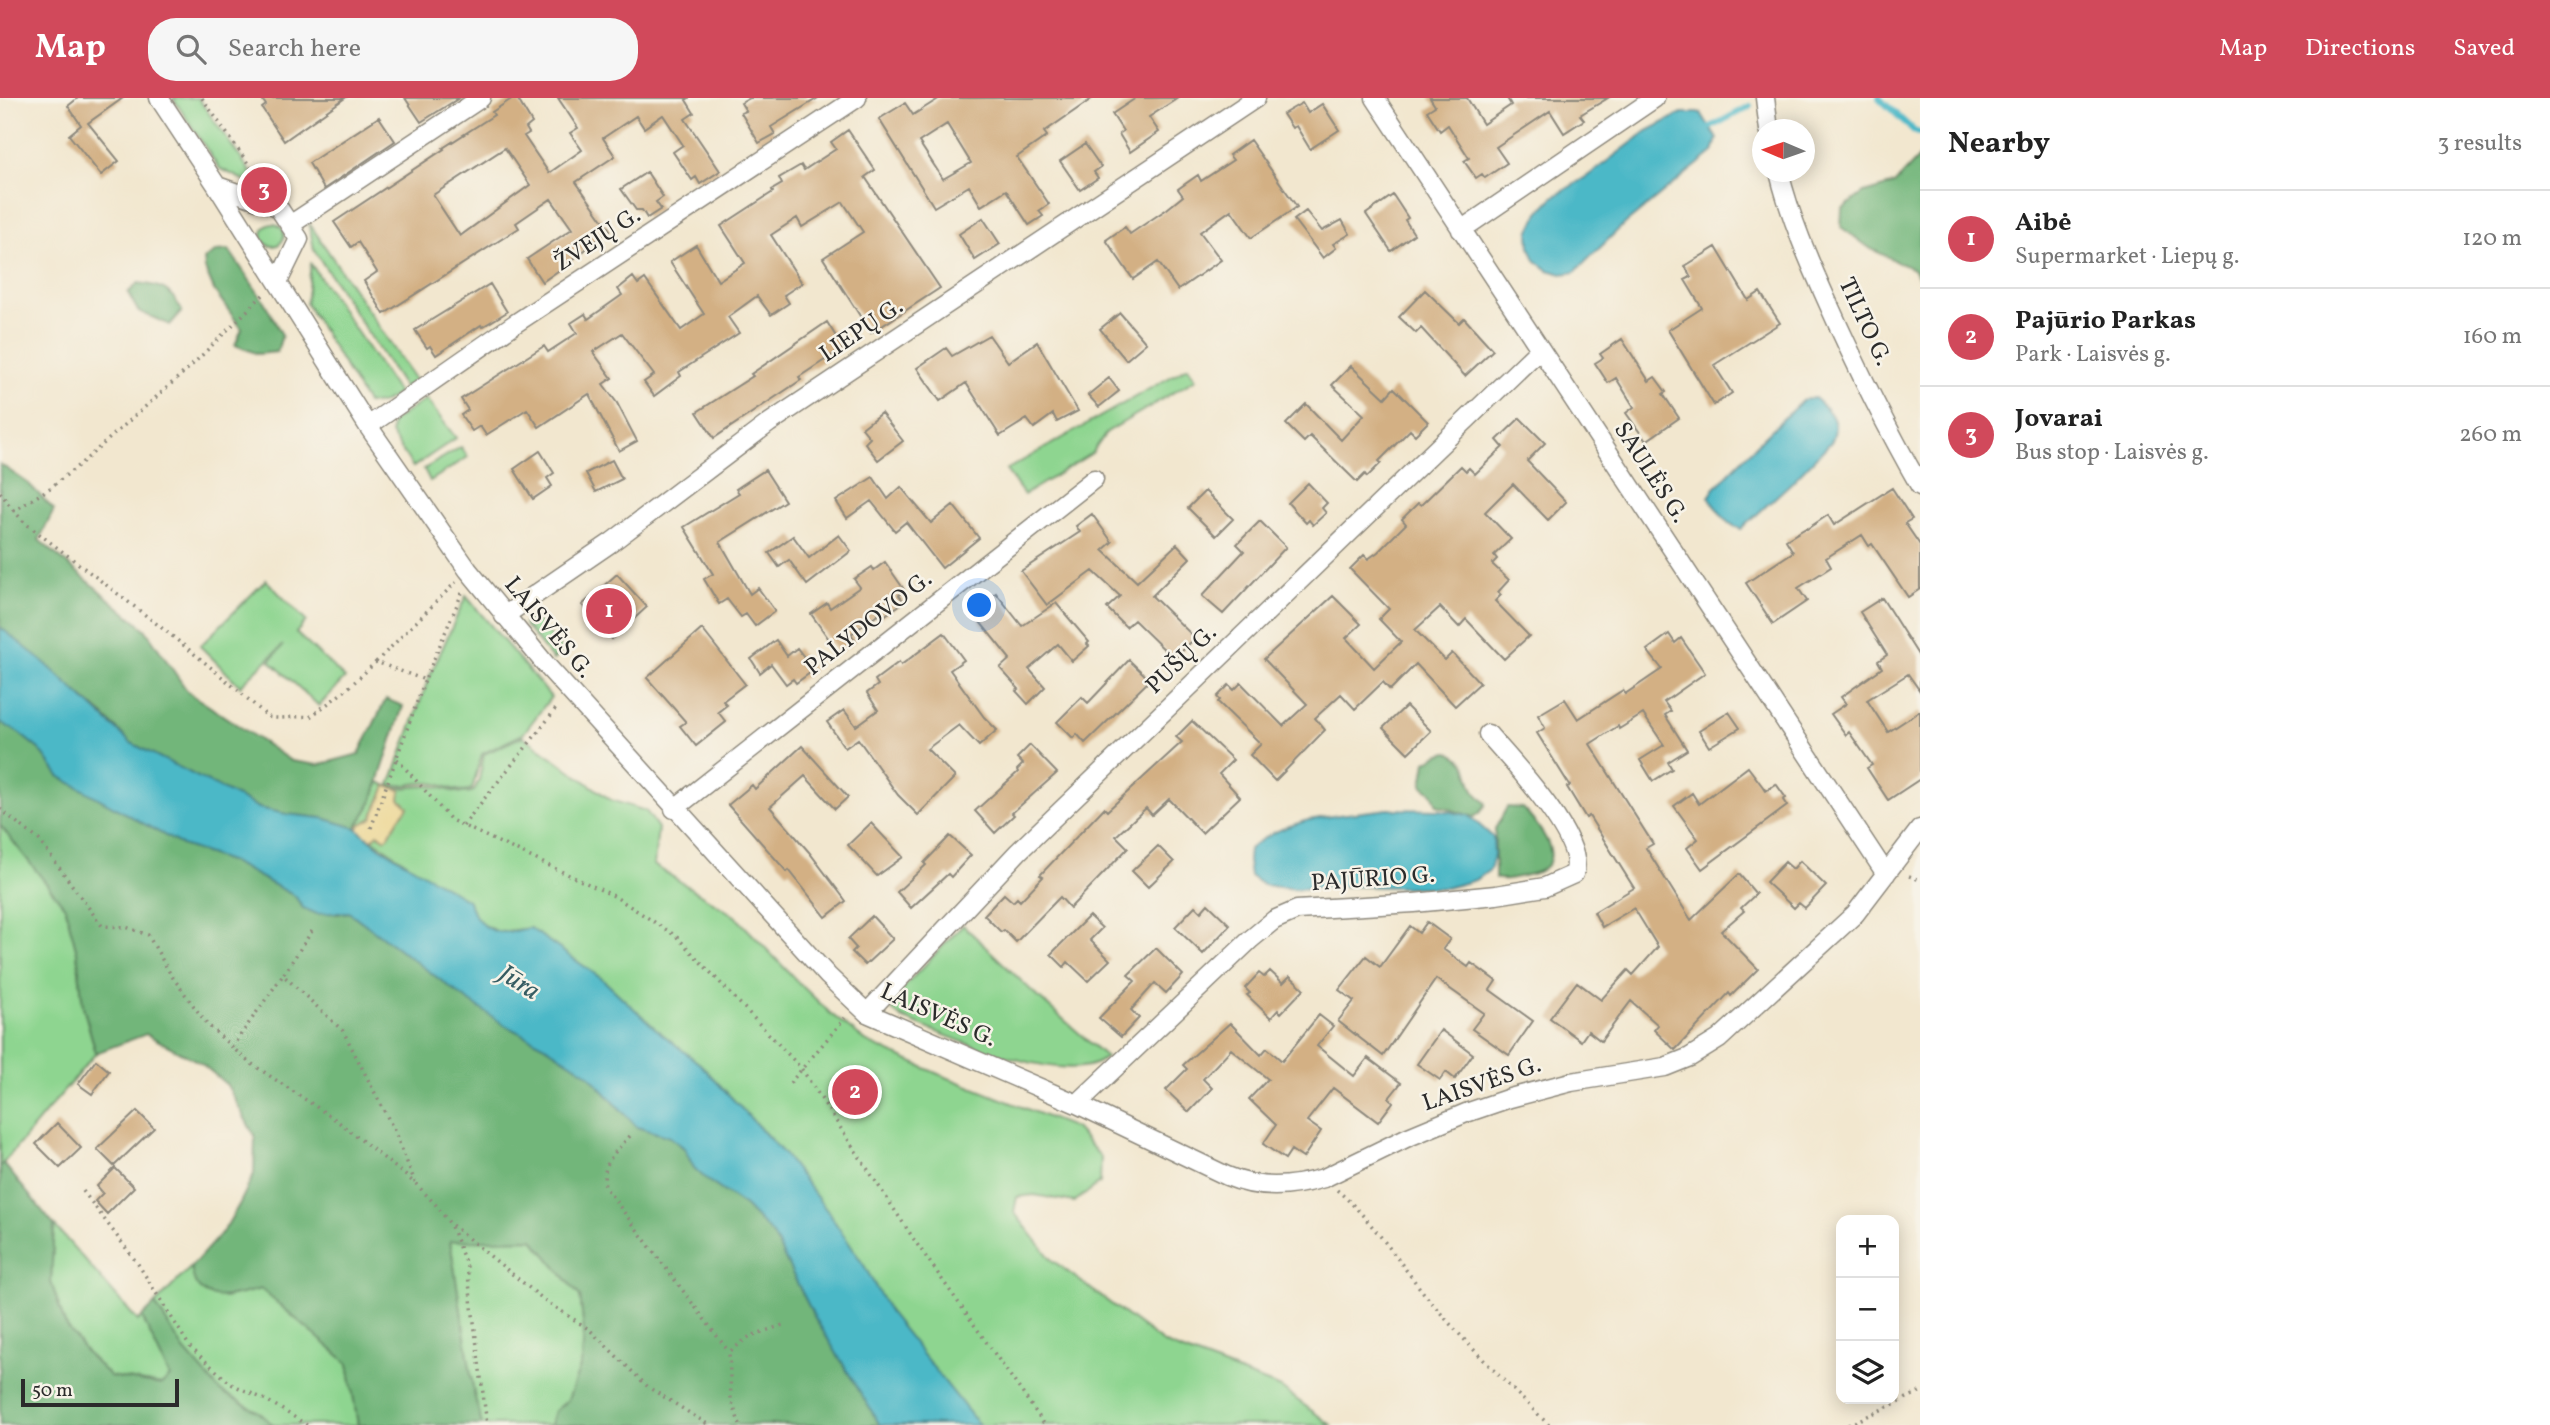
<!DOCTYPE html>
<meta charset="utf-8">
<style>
body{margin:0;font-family:Vollkorn,serif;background:#f6f6f6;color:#222}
.controls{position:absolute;right:21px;bottom:21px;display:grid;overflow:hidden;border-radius:14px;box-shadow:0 4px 18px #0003}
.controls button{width:63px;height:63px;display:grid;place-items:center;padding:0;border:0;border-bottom:2px solid #e0e0e0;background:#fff;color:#222;font:35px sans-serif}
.compass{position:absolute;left:1752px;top:21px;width:63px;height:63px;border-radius:50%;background:#fff;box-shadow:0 4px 18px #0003;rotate:272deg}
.scale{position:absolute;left:21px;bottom:18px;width:158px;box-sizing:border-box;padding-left:7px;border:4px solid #2b2b2b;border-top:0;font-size:19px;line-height:24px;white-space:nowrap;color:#2b2b2b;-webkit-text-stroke:5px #f7f3e8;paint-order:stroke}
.you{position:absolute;left:980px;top:508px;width:24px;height:24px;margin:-18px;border:5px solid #fff;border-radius:50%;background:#1a73e8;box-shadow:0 0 0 10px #1a73e833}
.badge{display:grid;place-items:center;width:46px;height:46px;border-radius:50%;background:#d1495b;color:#fff;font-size:23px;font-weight:700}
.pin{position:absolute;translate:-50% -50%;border:4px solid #fff;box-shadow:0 2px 7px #0006}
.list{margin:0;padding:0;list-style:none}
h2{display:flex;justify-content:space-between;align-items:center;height:91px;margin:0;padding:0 28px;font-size:30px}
h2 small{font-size:23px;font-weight:400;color:#767676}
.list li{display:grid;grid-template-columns:46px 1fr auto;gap:21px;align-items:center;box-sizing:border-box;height:98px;padding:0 28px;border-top:2px solid #e0e0e0}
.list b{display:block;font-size:26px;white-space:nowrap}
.list p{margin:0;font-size:23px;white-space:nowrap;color:#767676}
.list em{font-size:23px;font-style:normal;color:#767676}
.icon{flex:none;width:38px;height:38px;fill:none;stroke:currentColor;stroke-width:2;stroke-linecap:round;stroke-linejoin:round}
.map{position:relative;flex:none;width:1920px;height:1327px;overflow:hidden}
header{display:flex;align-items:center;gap:42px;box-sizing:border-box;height:98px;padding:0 35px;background:#d1495b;color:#fff}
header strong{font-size:33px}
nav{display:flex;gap:38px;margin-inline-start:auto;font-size:24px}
.search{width:490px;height:63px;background:#f6f6f6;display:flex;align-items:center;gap:18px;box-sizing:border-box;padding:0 24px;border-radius:28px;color:#767676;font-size:26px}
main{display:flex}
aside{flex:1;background:#fff}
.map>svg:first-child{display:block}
</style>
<header>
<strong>Map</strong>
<div class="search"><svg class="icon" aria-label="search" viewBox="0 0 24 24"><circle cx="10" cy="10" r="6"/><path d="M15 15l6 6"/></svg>Search here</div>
<nav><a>Map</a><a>Directions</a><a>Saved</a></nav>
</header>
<main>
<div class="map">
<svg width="1920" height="1327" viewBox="0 0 1920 1327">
<rect width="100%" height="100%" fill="#f7f3e8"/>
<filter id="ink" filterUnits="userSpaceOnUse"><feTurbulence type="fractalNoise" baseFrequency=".0143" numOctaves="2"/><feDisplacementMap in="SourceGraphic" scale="14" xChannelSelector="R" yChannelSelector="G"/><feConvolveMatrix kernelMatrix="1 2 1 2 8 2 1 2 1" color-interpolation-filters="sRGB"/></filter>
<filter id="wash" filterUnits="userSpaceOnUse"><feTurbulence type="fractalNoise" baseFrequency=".00686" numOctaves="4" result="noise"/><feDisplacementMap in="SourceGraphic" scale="28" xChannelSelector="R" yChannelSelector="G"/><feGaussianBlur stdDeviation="1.57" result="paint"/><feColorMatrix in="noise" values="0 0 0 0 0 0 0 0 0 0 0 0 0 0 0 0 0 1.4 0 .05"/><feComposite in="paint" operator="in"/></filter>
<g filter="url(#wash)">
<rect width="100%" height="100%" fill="#f2e7cf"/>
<path fill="#8ed590" stroke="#5c805e" stroke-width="2" d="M173 0H198L252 76 247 84 219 70Z
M309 125 415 282 404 290 314 152Z
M262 137a11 11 0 1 1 22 0a11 11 0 1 1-22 0Z
M311 166 398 295C388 303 380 308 367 305L306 205Z
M1188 269 1196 281 1107 334 1092 355 1024 397 1006 372Z
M426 301 456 340 413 369 391 336 392 324Z
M461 349 468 359 430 383 424 371Z
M266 482 306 523 296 535 345 580 319 608 270 563 283 547 240 588 200 548Z
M466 498 551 599 523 636 482 656 472 691C458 697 444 685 429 685 415 684 404 689 390 687L428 582Z
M533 518 563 553 553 562 524 526Z
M523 638 611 702 646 713 658 730 654 767 735 818 797 883 831 916 867 944 936 975 1075 1030 1101 1059 1100 1085 1074 1104 1034 1097 1017 1099 1014 1114 1052 1162 1165 1246 1281 1290 1331 1327H979L889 1214 865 1169 828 1114 783 1055 701 967 656 931 602 881 530 830 499 834 483 827 471 815 408 766 356 730 372 703 379 684C399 695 408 687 429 688 445 688 458 699 474 693L479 682 484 656Z
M0 727 65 809 77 854 83 908 96 955 0 1069Z
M963 827 1036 897 1106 959C1072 993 941 936 902 920L894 914 890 907 896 897Z
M54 1127 138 1223 142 1219 170 1279 162 1287 110 1278 89 1258 65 1226 51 1184Z
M533 1141 580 1198 584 1233 582 1263 568 1302 555 1313 551 1327H482L474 1296 450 1142Z
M191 1169 196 1186 224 1200 261 1191 348 1265 358 1327H273L259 1314 220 1293 184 1252 155 1206Z"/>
<path fill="#72b67a" stroke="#4e7052" stroke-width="2" d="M1920 58V181L1913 171 1871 151 1841 129 1842 111 1864 95 1894 86Z
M229 152 265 205 282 237 277 254 258 256 235 247 242 231 214 192 205 171 204 161 217 153Z
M138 185C163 188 170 190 182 213L170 227 138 213 128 195Z
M0 366 29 386 54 412 39 442 145 531 188 594 291 663 318 667 359 656 386 601 403 608 372 703 356 730 322 720 286 716 259 710 131 645 103 617 0 529Z
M0 624 19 635 40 652 59 678 182 747 232 764 295 798 303 810 337 816 349 814 466 901 506 928 544 947 588 976 637 1029 670 1039 684 1050 694 1070 707 1082 745 1108 773 1137 814 1218 880 1327H551L555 1313 568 1302 582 1263 584 1233 580 1198 533 1141 450 1143 474 1296 482 1327H358L348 1265 261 1191C241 1196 210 1208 196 1186 193 1181 192 1174 191 1169L225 1131 240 1105 254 1076 255 1039 227 987 201 965 146 936 96 955 83 908 77 854 65 809 0 727Z
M1448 654C1473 664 1465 674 1474 692 1477 697 1483 701 1486 706L1480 715 1474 719 1437 707 1432 695 1422 687 1426 664 1438 657Z
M1507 709 1522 710C1544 733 1573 770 1523 778 1513 780 1504 783 1495 780V731Z
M3 1065 54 1127 51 1184 65 1226 89 1258 110 1278 161 1287 170 1279 142 1219 155 1206 184 1252 220 1293 259 1314 273 1327H0V1069Z"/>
<path fill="#eeda9e" stroke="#8c8264" stroke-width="2" d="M386 688 401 692 400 701 408 709C405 714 401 717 398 722 393 730 392 735 386 741L378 736 372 742 366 738 354 748 349 742 360 727 372 720Z"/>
<path fill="#4bb8c7" stroke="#3b7279" stroke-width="2" d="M1682 15H1701L1717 41 1713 54 1621 129 1575 174 1562 176 1548 172 1535 162 1530 149 1529 134 1539 114 1552 100 1589 77 1647 33Z
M1815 300C1830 313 1841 324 1831 344L1791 385 1741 431C1725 426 1718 412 1709 399L1715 390 1763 340 1803 302Z
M0 529 46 566 131 645 259 710 286 716 322 720 356 730 381 750 469 803C472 817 484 832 500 834 509 835 521 831 530 830L602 881 656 931 701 967 783 1055 828 1114 865 1169 889 1214 979 1327H880L814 1218 773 1137 745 1108 707 1082 694 1070 684 1050 670 1039 637 1029 588 976 544 947 506 928 466 901 349 814 317 816 303 810 295 798 232 764 182 747 59 678 40 652 19 635 0 624Z
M1388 711 1439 712 1468 717 1493 739 1494 757 1490 772 1475 782 1446 790 1345 788 1296 791 1263 787 1250 778 1248 763 1249 751C1289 717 1339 718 1388 711Z"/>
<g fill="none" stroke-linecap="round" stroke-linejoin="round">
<path stroke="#4bb8c7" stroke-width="6" d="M1879 0 1914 33 1920 35
M1711 29 1750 8"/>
</g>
<g id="blocks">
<path fill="#d3b084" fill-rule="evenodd" d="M78 0H123L88 25 119 63 101 77 69 37 81 27 68 8Z
M261 0H345L284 43 262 10 266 7Z
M405 0H459L421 24Z
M513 0H517L532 25 526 30 529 35 524 38 549 75 582 52 570 35 578 30 558 0H689L686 2 694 15 685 21 720 73 700 86 696 79 692 82 673 54 683 47 663 17 644 30 636 18 603 40 615 58 576 84 610 132 565 168 542 184 527 161 572 131 551 101 516 125 519 130 384 216 364 183 377 174 358 144 351 149 334 124 444 51 443 50 494 17 492 14ZM505 50 530 87 460 138 433 97Z
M750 0H818L771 29 775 36 759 45 741 15 746 13 741 5Z
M940 0H1093L1044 34 1047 38 1017 59 1049 106 1039 113 1043 118 1029 127 1006 92 981 108 969 88 934 109 879 21 905 5 913 17ZM947 26 971 65 943 81 919 44Z
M1136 0H1178L1149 19 1159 34 1130 54 1119 36 1123 33 1112 16Z
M1430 0H1467L1483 26 1511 7 1507 0H1608L1580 17 1584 22 1564 35 1550 13 1496 49 1507 65 1485 80 1482 76 1476 80 1464 63 1469 60 1448 27 1440 33 1427 13 1435 8Z
M1302 5 1308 15 1322 6 1339 32 1310 51 1296 28 1292 30 1283 16Z
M379 19 395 43 324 91 309 65Z
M848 32 875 72 865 79 940 190 871 235 823 160 863 134 843 104 802 129 797 120 771 137 802 185 784 197 789 205 771 217 757 198 728 219 739 235 679 274 681 278 654 298 644 284 654 277 622 235 593 254 612 280 603 286 617 305 637 343 619 353 589 296 539 329 527 311 486 337 480 328 472 333 461 317 468 312 461 301 544 248 548 254 577 235 571 225 585 216 588 221 622 197 618 191 633 179 638 186 645 181 681 232 704 216 670 164 696 147 718 183 745 165 721 128 773 94 772 92 782 86 779 80 801 67 804 72 836 51 831 44Z
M1250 42 1297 109 1251 140 1231 112 1200 134 1221 162 1178 192 1158 164 1133 181 1106 142 1125 129 1130 136 1167 111 1183 98 1178 91 1198 77 1201 83 1233 62 1229 57Z
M1085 46 1101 69 1094 74 1098 80 1080 92 1060 63Z
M647 74 663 99 656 104 661 111 647 120 642 112H636L621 91Z
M1393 97 1408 120 1405 122 1414 136 1391 153 1366 116Z
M1306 113 1322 133 1342 122 1350 136 1333 146 1336 150 1323 160 1294 122Z
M983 120 1000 146 975 162 959 136Z
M1716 149 1748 202 1760 194 1780 225 1714 267 1732 295 1714 307 1668 232 1702 210 1685 182 1691 179 1685 168Z
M490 186 507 214 482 229 481 227 436 257 430 248 427 250 415 232Z
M1425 192 1459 225 1464 220 1493 252 1465 278 1421 230 1416 235 1399 219Z
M1120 215 1146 245 1126 262 1100 231Z
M827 224 843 250 799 279 801 282 714 340 697 314 753 278 751 276Z
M989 237 1008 264 1037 244 1078 313 1057 324 1053 316 1034 330 1027 321 1000 338 966 285 940 303 917 270 946 250 952 258Z
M1622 241 1649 283 1655 279 1666 294 1663 296 1679 320 1646 343 1626 315 1634 309 1616 280 1608 285 1595 265 1603 260 1600 256Z
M1351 268 1385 300 1394 290 1428 324 1415 337 1410 332 1379 363 1381 365 1367 379 1365 376 1357 384 1310 338 1304 344 1286 326 1306 306 1341 342 1364 317 1332 287Z
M1109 280 1119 293 1099 309 1088 297Z
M881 315 903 343 878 362 865 345 870 340 862 330Z
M1520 320 1545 345 1527 363 1566 404 1548 422 1513 386 1485 414 1511 441 1494 457 1497 461 1492 466 1509 482 1498 494 1501 497 1495 503 1529 538 1504 561 1466 521 1459 529 1440 509 1415 532 1445 562 1452 555 1480 585 1455 608 1416 566 1390 592 1383 584 1355 611 1341 596 1315 620 1325 632 1275 683 1250 657 1261 646 1218 604 1220 602 1217 599 1229 587 1234 592 1241 585 1283 628 1307 606 1264 561 1333 498 1361 526 1346 540 1374 570 1401 544 1379 521 1389 511 1350 471 1364 457 1368 461 1378 454 1406 426 1402 421 1418 405 1421 407 1461 368 1466 373 1469 370 1475 376 1503 349 1497 342Z
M540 353 554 375 547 380 552 388 533 401 514 371Z
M612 362 622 381 596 394 586 375Z
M765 372 785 403 720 444 750 496 758 490 775 513 755 528 746 516 741 519 727 501 719 506 704 481 713 476 684 429 739 395 736 391Z
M873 379 888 401 901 389 931 425 953 407 979 440 942 470 906 424 895 433 871 403 847 420 836 403Z
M1308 385 1327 405 1322 410 1326 415 1313 427 1309 422 1306 425 1288 405Z
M1892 390 1912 421 1905 425 1920 447V491L1908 499 1872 446 1869 448 1862 437 1826 460 1831 469 1798 490 1807 503 1773 526 1746 485 1793 454 1786 442 1806 430 1807 431 1828 417 1834 427Z
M1205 393 1233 421 1216 438 1188 410Z
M1092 416 1112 444 1103 452 1137 484 1177 446 1190 460 1152 498 1195 540 1174 561 1134 522 1126 529 1107 510 1120 498 1093 473 1047 507 1021 473 1080 434 1076 428Z
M1260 423 1286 449 1223 516 1202 498 1244 453 1237 446Z
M839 437 851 453 807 487 789 462 779 469 769 455 793 438 809 460Z
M885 464 905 493 899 497 904 504 881 520 879 516 851 536 856 543 839 555 811 516 827 505 830 510 860 489 854 481 872 469 874 472Z
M617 476 647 509 612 541 582 507Z
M996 495 1022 528 1056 505 1089 544 1087 546 1089 548 1072 563 1058 546 1029 571 1045 589 1028 606 1016 593 1019 591 1000 570 1010 561 972 514Z
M1882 500 1920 560V593L1908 576 1867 602 1888 634 1920 613V681L1888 702 1867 670 1872 667 1849 634 1846 637 1831 616 1846 606 1841 599 1882 570 1878 563 1887 557 1860 514Z
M702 531 745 586 723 603 727 607 718 614 726 624 696 648 680 628 686 624 647 580Z
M944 535 964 562 950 572 984 619 997 632 979 648 959 627 927 651 955 679 918 717 898 697 858 641 845 650 827 624 844 612 856 628 878 612 867 595 878 587 875 582 899 564 901 567Z
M1669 536 1675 545 1681 540 1705 575 1664 604 1671 613 1665 617 1687 652 1668 664 1672 671 1653 683 1640 662 1664 647 1643 616 1619 631 1618 628 1590 646 1653 746 1646 750 1691 822 1739 776 1756 796 1741 810 1744 813 1721 833 1758 871 1731 898 1729 895 1675 952 1654 932 1658 927 1631 903 1601 943 1588 933 1581 943 1550 920 1577 884 1601 902 1628 872 1633 877 1658 849 1634 810 1602 829 1594 814 1634 790 1589 718 1586 720 1567 689 1570 688 1537 635 1545 630 1538 617 1565 601 1578 621 1623 592 1625 596 1662 571 1647 552Z
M776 542 787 558 797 550 814 572 796 585 793 581 786 586 771 566 760 575 751 561Z
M1129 562 1150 582 1085 645 1077 636 1073 640 1057 624 1082 599 1088 605Z
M1406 608 1431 633 1408 655 1383 630Z
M1729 614 1740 630 1709 649 1699 633Z
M1192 623 1233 662 1219 676 1240 699 1202 735 1169 701 1152 717 1146 710 1116 738 1128 750 1070 810 1060 799 1016 844 1004 832 1001 834 984 817 1004 796 1013 804 1017 800 1020 803 1043 779 1040 777 1104 710 1107 713 1182 644 1176 639Z
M1030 647 1057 675 1012 715 1014 717 995 735 975 713 1018 674 1017 672 1023 666 1017 660Z
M802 648 848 699 835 711 805 678 770 709 809 754 846 803 826 819 789 772 787 774 728 707 752 687 755 691Z
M1748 669 1766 693 1776 686 1786 700 1783 702 1787 708 1702 771 1687 750 1698 741 1674 708 1692 695 1699 706Z
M871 725 903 759 877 778 848 747Z
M950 738 971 757 951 779 948 776 911 810 897 794 926 767 924 765Z
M1158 748 1174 764 1148 789 1132 773Z
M1800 763 1826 788 1805 810 1799 805 1794 810 1766 784 1785 764 1793 771Z
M1208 806 1230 827 1203 856 1175 829 1195 808 1201 814Z
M872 818 893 841 865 867 852 854 856 850 848 841Z
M1089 818 1102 830 1090 842 1110 862 1088 883 1068 864 1064 869 1051 856Z
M1427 824 1450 841 1443 851 1468 869 1471 865 1496 883 1490 892 1533 923 1509 957 1472 931 1484 915 1436 881 1383 958 1338 923 1354 903 1339 892 1366 858 1380 869 1410 828 1419 835Z
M1156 850 1183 877 1166 895 1155 885 1131 912 1139 920 1121 939 1099 920 1135 883 1128 877Z
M1270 873 1283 885 1290 878 1304 891 1281 915 1278 912 1271 920 1247 897 1250 895 1245 890 1259 875 1264 879Z
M1319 917 1333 928 1317 948 1354 978 1368 960 1401 985 1389 1000 1393 1004 1378 1024 1333 990 1307 1023 1321 1033 1303 1060 1291 1052 1285 1061 1263 1046 1276 1027 1249 1001 1268 981 1231 951 1203 981 1212 990 1189 1014 1166 992 1187 971 1183 967 1230 925 1261 957 1267 950 1282 963Z
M1441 932 1473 956 1455 981 1446 974 1440 982 1417 966Z
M96 962 109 973 92 996 78 986Z
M137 1013 154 1030 114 1068 97 1051Z
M57 1025 81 1050 60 1070 36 1046Z
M115 1070 134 1089 107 1116 95 1103 103 1095 97 1088Z"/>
</g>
</g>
<g filter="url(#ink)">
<use href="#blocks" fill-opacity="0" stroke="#8e897d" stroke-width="2"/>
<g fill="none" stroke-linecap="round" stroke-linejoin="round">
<g stroke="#8e897d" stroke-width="21">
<path id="minor" d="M159 0 217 88 368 328 468 472 547 568 828 878 867 915 1077 1006 1227 1078C1260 1092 1289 1090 1324 1080L1406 1040 1466 1015 1510 1000 1571 984 1665 969 1690 959 1719 941 1855 816 1920 731
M1375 0 1886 776
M1765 0 1769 32
M1779 74C1790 119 1809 163 1828 205 1856 268 1886 329 1920 388
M217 88 278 109 299 141 278 184
M290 127 481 0
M1461 132 1655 0
M368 328 516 225 857 0
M504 518 612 444 769 325 1256 0
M674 711 1094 381
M867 915 1018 754 1540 251
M1077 1006 1251 841 1274 822 1297 812 1414 805 1496 797 1545 789 1574 776C1588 743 1510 661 1488 636"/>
</g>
<path stroke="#8e897d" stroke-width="3.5" stroke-dasharray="2 5" stroke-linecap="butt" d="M202 0 259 81
M263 197 190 269 84 363 50 390 14 413 25 425C108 489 191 549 268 619 283 622 296 617 310 619L346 592 376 564 425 582 462 495
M0 394 14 413
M376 564 456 484
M397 661 451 722 614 798 676 838 801 970 917 1146 1045 1327
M0 711 39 742 102 828 126 829 148 837 171 877 207 926 246 962 336 1022 416 1086 436 1107 450 1126 467 1169 487 1327
M463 728C494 687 527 650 557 609
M371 730 425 582
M1909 778 1920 782
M312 833 283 877 343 933 393 1030 415 1084
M232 949 283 877
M790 985 845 920
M630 1038C615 1054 601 1066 605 1089L729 1254
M1337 1092C1372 1122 1398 1163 1427 1199 1464 1244 1507 1286 1549 1327
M83 1093 138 1166 190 1249 231 1286 268 1303 307 1327
M452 1127 543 1201 590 1232 648 1289 709 1327
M740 1327 731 1301 729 1254 750 1238 786 1226
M1848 1327 1920 1294"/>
<use href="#minor" stroke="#fff" stroke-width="18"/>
</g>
</g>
<g text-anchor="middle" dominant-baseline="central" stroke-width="5" stroke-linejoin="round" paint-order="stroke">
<g font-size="24" fill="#2b2b2b" stroke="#f7f3e8">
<text transform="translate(598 142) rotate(-33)">ŽVEJŲ G.</text>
<text transform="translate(1864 224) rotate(65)">TILTO G.</text>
<text transform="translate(862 233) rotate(-34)">LIEPŲ G.</text>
<text transform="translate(1650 375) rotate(57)">SAULĖS G.</text>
<text transform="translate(869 526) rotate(-38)">PALYDOVO G.</text>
<text transform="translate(548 530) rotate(50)">LAISVĖS G.</text>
<text transform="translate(1182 562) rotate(-44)">PUŠŲ G.</text>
<text transform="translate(1373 782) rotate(-4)">PAJŪRIO G.</text>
<text transform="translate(938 918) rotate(24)">LAISVĖS G.</text>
<text transform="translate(1482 987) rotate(-19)">LAISVĖS G.</text>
</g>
<g font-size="26" font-style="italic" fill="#365c62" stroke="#f7f3e8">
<text transform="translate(519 885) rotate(32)">Jūra</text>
</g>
</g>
</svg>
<div class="controls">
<button>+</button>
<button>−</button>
<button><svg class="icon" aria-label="layers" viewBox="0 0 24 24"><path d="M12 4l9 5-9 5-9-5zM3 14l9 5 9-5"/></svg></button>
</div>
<svg class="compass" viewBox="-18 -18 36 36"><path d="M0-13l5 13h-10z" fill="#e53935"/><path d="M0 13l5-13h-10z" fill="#767676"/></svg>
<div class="scale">50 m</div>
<div class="you"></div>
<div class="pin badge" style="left:609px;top:513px">1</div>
<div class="pin badge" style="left:855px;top:994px">2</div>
<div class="pin badge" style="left:264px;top:92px">3</div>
</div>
<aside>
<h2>Nearby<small>3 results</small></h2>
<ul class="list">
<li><span class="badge">1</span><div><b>Aibė</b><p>Supermarket · Liepų g.</p></div><em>120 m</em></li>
<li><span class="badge">2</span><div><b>Pajūrio Parkas</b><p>Park · Laisvės g.</p></div><em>160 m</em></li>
<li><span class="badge">3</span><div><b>Jovarai</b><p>Bus stop · Laisvės g.</p></div><em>260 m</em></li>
</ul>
</aside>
</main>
